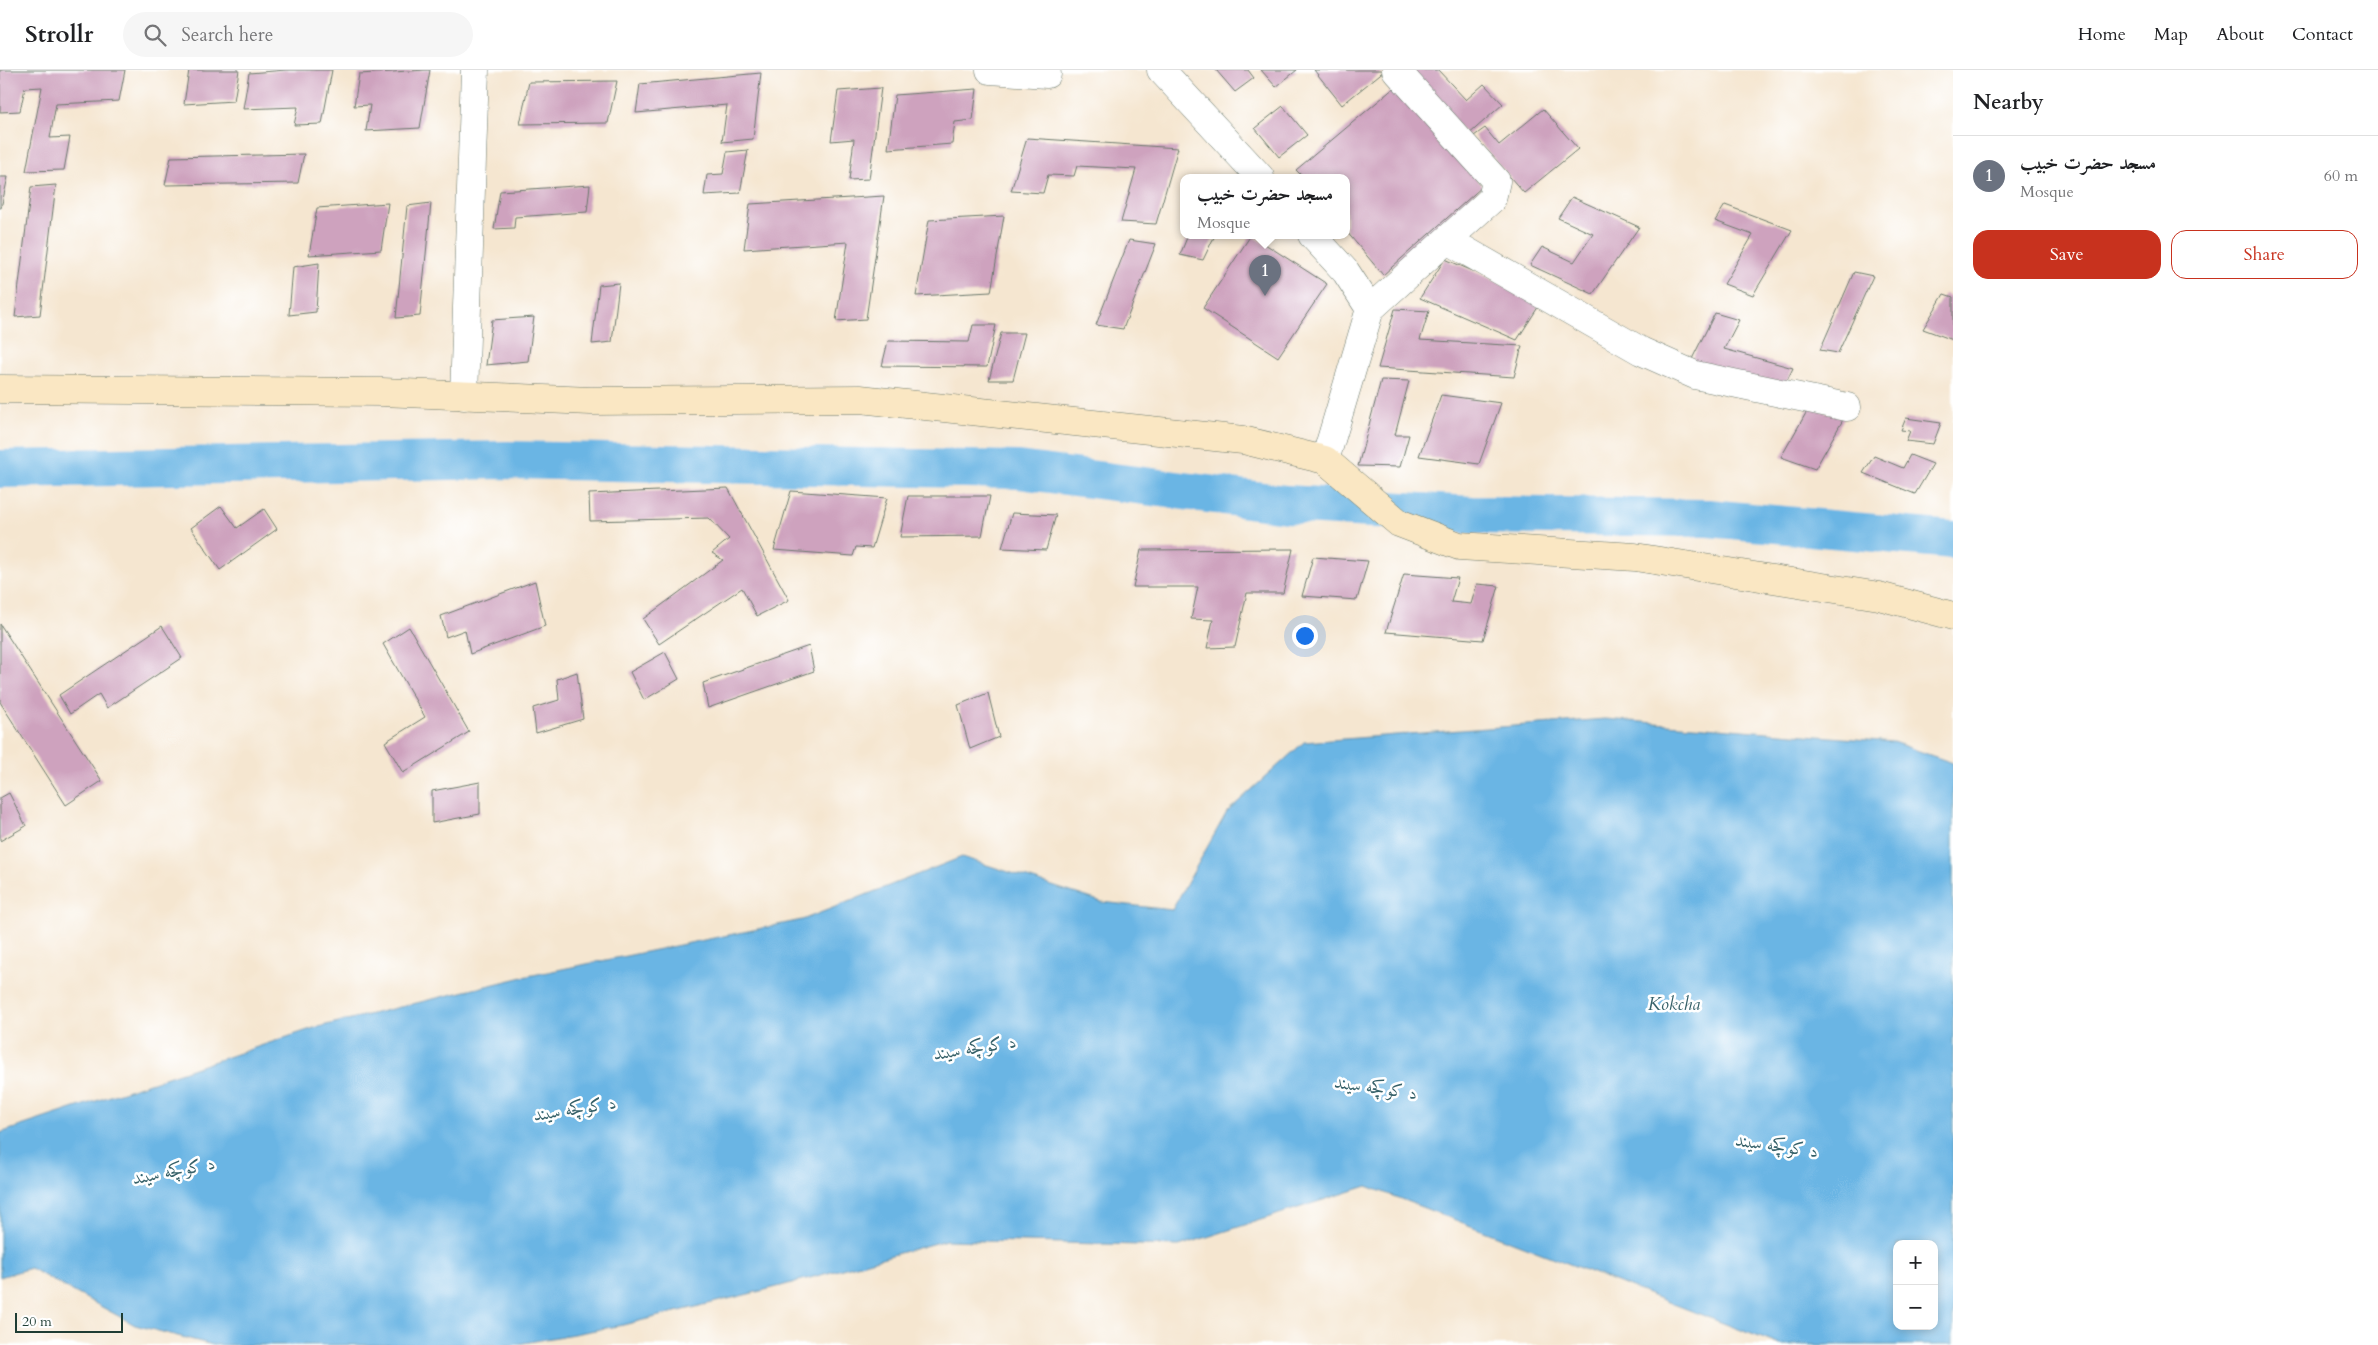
<!DOCTYPE html>
<meta charset="utf-8">
<style>
body{margin:0;font-family:Cardo,Amiri,serif;background:#f6f6f6;color:#202124}
.controls{position:absolute;right:15px;bottom:15px;display:grid;overflow:hidden;border-radius:10px;box-shadow:0 2px 8px #0003}
.controls button{width:45px;height:45px;display:grid;place-items:center;padding:0;border:0;border-bottom:1px solid #e0e0e0;background:#fff;color:#202124;font:25px sans-serif}
.scale{position:absolute;left:15px;bottom:12px;width:108px;box-sizing:border-box;padding-left:5px;border:2px solid #1f3d34;border-top:0;font-size:14px;line-height:18px;white-space:nowrap;color:#1f3d34;-webkit-text-stroke:4px #fff;paint-order:stroke}
.you{position:absolute;left:1304px;top:565px;width:18px;height:18px;margin:-12px;border:4px solid #fff;border-radius:50%;background:#1a73e8;box-shadow:0 0 0 8px #1a73e833}
.badge{display:grid;place-items:center;width:32px;height:32px;border-radius:50%;background:#c8321e;color:#fff;font-size:16px;font-weight:700}
.pin{position:absolute;translate:-50% -41px;filter:drop-shadow(0 1px 2px #0008)}
.pin::after{content:'';position:absolute;top:26px;width:18px;height:15px;background:inherit;clip-path:polygon(0 0,100% 0,50% 100%)}
.popup{position:absolute;left:1180px;top:104px;width:170px;height:65px;box-sizing:border-box;display:grid;place-content:center;border-radius:10px;background:#fff;filter:drop-shadow(0 1px 4px #0005);font-size:16px;white-space:nowrap;color:#757577}
.popup b{font-size:19px;color:#202124}
.popup::after{content:'';position:absolute;left:50%;top:100%;margin-left:-10px;border:10px solid transparent;border-top-color:#fff}
.list{margin:0;padding:0;list-style:none}
h2{display:flex;justify-content:space-between;align-items:center;height:65px;margin:0;padding:0 20px;font-size:21px}
h2 small{font-size:16px;font-weight:400;color:#757577}
.list li{display:grid;grid-template-columns:32px 1fr auto;gap:15px;align-items:center;box-sizing:border-box;height:80px;padding:0 20px;border-top:1px solid #e0e0e0}
.list b{display:block;font-size:19px;white-space:nowrap}
.list p{margin:0;font-size:16px;white-space:nowrap;color:#757577}
.list em{font-size:16px;font-style:normal;color:#757577}
.actions{display:flex;gap:10px;padding:15px 20px}
.actions a{flex:1;padding:11px 0;border:1px solid #c8321e;border-radius:15px;text-align:center;font-size:18px;color:#c8321e}
.actions .main{background:#c8321e;color:#fff}
.icon{flex:none;width:28px;height:28px;fill:none;stroke:currentColor;stroke-width:2;stroke-linecap:round;stroke-linejoin:round}
.map{position:relative;flex:none;width:1953px;height:1275px;overflow:hidden}
header{display:flex;align-items:center;gap:30px;box-sizing:border-box;height:70px;padding:0 25px;background:#fff;border-bottom:1px solid #e0e0e0}
header strong{font-size:24px}
nav{display:flex;gap:28px;margin-inline-start:auto;font-size:18px}
.search{width:350px;height:45px;background:#f6f6f6;display:flex;align-items:center;gap:12px;box-sizing:border-box;padding:0 18px;border-radius:28px;color:#757577;font-size:19px}
main{display:flex}
aside{flex:1;background:#fff}
.map>svg:first-child{display:block}
</style>
<header>
<strong>Strollr</strong>
<div class="search"><svg class="icon" aria-label="search" viewBox="0 0 24 24"><circle cx="10" cy="10" r="6"/><path d="M15 15l6 6"/></svg>Search here</div>
<nav><a>Home</a><a>Map</a><a>About</a><a>Contact</a></nav>
</header>
<main>
<div class="map">
<svg width="1953" height="1275" viewBox="0 0 1953 1275">
<rect width="100%" height="100%" fill="#fff"/>
<filter id="ink" filterUnits="userSpaceOnUse"><feTurbulence type="fractalNoise" baseFrequency=".02" numOctaves="2"/><feDisplacementMap in="SourceGraphic" scale="10" xChannelSelector="R" yChannelSelector="G"/><feConvolveMatrix kernelMatrix="1 2 1 2 8 2 1 2 1" color-interpolation-filters="sRGB"/></filter>
<filter id="wash" filterUnits="userSpaceOnUse"><feTurbulence type="fractalNoise" baseFrequency=".0096" numOctaves="4" result="noise"/><feDisplacementMap in="SourceGraphic" scale="20" xChannelSelector="R" yChannelSelector="G"/><feGaussianBlur stdDeviation="1.12" result="paint"/><feColorMatrix in="noise" values="0 0 0 0 0 0 0 0 0 0 0 0 0 0 0 0 0 1.4 0 .05"/><feComposite in="paint" operator="in"/></filter>
<g filter="url(#wash)">
<rect width="100%" height="100%" fill="#f5e6d0"/>
<path fill="#6bb5e4" stroke="#45798c" fill-rule="evenodd" d="M1605 649 1893 672 1953 693V1275H1780L1367 1116 1179 1176 946 1170 781 1216 623 1255 513 1275H213L135 1255 30 1198 0 1207V1063L314 958 523 907 802 850 962 787 1102 832 1172 840 1227 742 1304 672ZM1897 1174H1934V1256H1897Z"/>
<g fill="none" stroke-linecap="round" stroke-linejoin="round">
<path stroke="#6bb5e4" stroke-width="38" d="M0 399 507 390 1018 400 1286 434 1472 445 1708 448 1953 470"/>
</g>
<g id="blocks">
<path fill="#cea2be" d="M0 0H125L119 31 56 34 50 68 70 67 64 100 26 101 42 17 25 18 20 41 0 42Z
M189 0H239L234 31 184 34Z
M286 0H332L322 54 294 55 298 37 243 39 249 3Z
M426 0H430L420 58 366 61 370 35 354 36 359 4Z
M1216 0H1248L1254 8 1235 22Z
M1261 0H1297L1276 17Z
M1314 0H1385L1342 35Z
M1412 0H1438L1466 30 1484 14 1503 34 1467 66Z
M761 3 753 69 722 72 727 35 636 43 640 14Z
M617 11 608 53 520 54 529 12Z
M1395 17 1483 116 1383 205 1346 161V107H1303L1296 100Z
M881 18 869 109 849 110 854 69 831 71 838 21Z
M977 19 973 50 955 52 952 74 888 79 895 25Z
M1283 36 1307 65 1279 87 1255 58Z
M1543 39 1578 79 1524 123 1474 66 1485 58 1499 75Z
M1027 68 1178 78 1156 154 1121 152 1136 99 1077 96 1074 106 1048 105 1043 123 1011 121Z
M748 80 740 123 704 125 707 105 723 104 727 82Z
M304 84 298 113 165 115 171 87Z
M0 107H8L1 138H0Z
M56 115 40 245 15 247 31 117Z
M590 115 587 142 515 147 514 158 494 159 500 121Z
M884 126 866 249 836 251 848 172 744 179 750 134Z
M1572 127 1639 157 1593 224 1530 195 1542 177 1574 192 1593 164 1558 148Z
M388 133 381 180 309 185 317 138Z
M431 133 420 246 396 248 407 136Z
M1725 135 1792 160 1753 225 1724 214 1753 165 1715 151Z
M1004 146 991 222 916 226 929 150Z
M1188 165H1215L1203 190 1180 185Z
M1251 165 1327 214 1278 287 1203 238Z
M1129 170 1156 174 1123 259 1096 255Z
M1445 189 1542 231 1517 270 1420 228Z
M319 193 316 242 289 245 293 197Z
M1854 202 1873 206 1838 283 1820 280Z
M619 213 612 272 592 274 599 215Z
M1944 224 1953 227V270L1923 259Z
M1395 239 1429 241 1420 270 1522 276 1514 307 1378 298Z
M1715 243 1739 250 1724 279 1793 298 1783 319 1690 293Z
M534 247 528 291 486 295 492 250Z
M973 255H996L987 297 882 296 888 271 969 272Z
M1001 263H1025L1013 310H989Z
M1381 310 1409 311 1395 365H1409L1400 397 1358 396Z
M1441 325 1501 333 1479 394 1419 386Z
M1810 336 1844 348 1815 399 1781 387Z
M1906 348 1941 353 1933 374 1906 371 1910 361 1901 360Z
M1910 385 1933 394 1915 424 1863 403 1874 386 1903 398Z
M728 418 789 530 757 546 742 518 659 574 643 549 723 490 712 483 729 469 709 448 590 451 589 424Z
M791 421 887 428 872 478 856 477 853 486 774 480Z
M908 426H990L982 466 900 467Z
M221 436 237 458 264 439 277 459 220 500 191 458Z
M1012 443 1056 445 1046 480 1002 478Z
M1293 479 1283 523H1247L1235 577 1207 578 1213 550 1191 549 1198 517H1133L1141 480Z
M1313 487 1368 491 1357 530 1302 526Z
M1404 504 1458 508 1451 532 1471 534 1477 514 1499 516 1483 570 1386 562Z
M535 511 545 556 470 584 465 560 446 567 441 546Z
M0 554 102 711 66 735 0 632Z
M162 556 182 588 107 638 99 624 70 644 59 625Z
M409 557 469 662 403 703 385 672 425 647 383 574Z
M809 576 814 601 708 638 703 613Z
M665 582 679 609 644 630 630 602Z
M577 602 583 649 536 663 533 638 559 630 557 609Z
M988 623 999 667 970 679 958 635Z
M480 712V744L432 753V721Z
M9 723 26 756 0 771V728Z"/>
</g>
</g>
<g filter="url(#ink)">
<use href="#blocks" fill-opacity="0" stroke="#6a786b" stroke-width="1"/>
<g fill="none" stroke-linecap="round" stroke-linejoin="round">
<g stroke="#6a786b" stroke-width="29">
<path id="street" d="M990 0 1047 4
M1161 0 1260 107
M1312 165 1346 202 1370 239
M1447 170 1641 281 1695 305 1847 337
M464 326 475 0
M1325 390 1370 239 1492 129 1496 111 1396 0"/>
</g>
<g stroke="#6a786b" stroke-width="29">
<path id="secondary" d="M0 319 382 322 591 331 860 329 1243 370 1325 390 1399 453 1459 476 1635 487 1879 526 1953 546"/>
</g>
<use href="#street" stroke="#fff" stroke-width="28"/>
<use href="#secondary" stroke="#fae7c3" stroke-width="28"/>
</g>
</g>
<g text-anchor="middle" dominant-baseline="central" stroke-width="5" stroke-linejoin="round" paint-order="stroke">
<g font-size="18" font-style="italic" fill="#366169" stroke="#fff">
<text x="1674" y="934">Kokcha</text>
<text transform="translate(975 978) rotate(-9)">د کوکچه سیند</text>
<text transform="translate(1376 1018) rotate(8)">د کوکچه سیند</text>
<text transform="translate(575 1039) rotate(-9)">د کوکچه سیند</text>
<text transform="translate(1777 1076) rotate(8)">د کوکچه سیند</text>
<text transform="translate(174 1101) rotate(-11)">د کوکچه سیند</text>
</g>
</g>
</svg>
<div class="controls">
<button>+</button>
<button>−</button>
</div>
<div class="scale">20 m</div>
<div class="you"></div>
<div class="pin badge" style="left:1265px;top:226px;background:#6b7280">1</div>
<div class="popup"><b>مسجد حضرت خبیب</b>Mosque</div>
</div>
<aside>
<h2>Nearby<small></small></h2>
<ul class="list">
<li><span class="badge" style="background:#6b7280">1</span><div><b>مسجد حضرت خبیب</b><p>Mosque</p></div><em>60 m</em></li>
</ul>
<div class="actions"><a class="main">Save</a><a>Share</a></div>
</aside>
</main>
